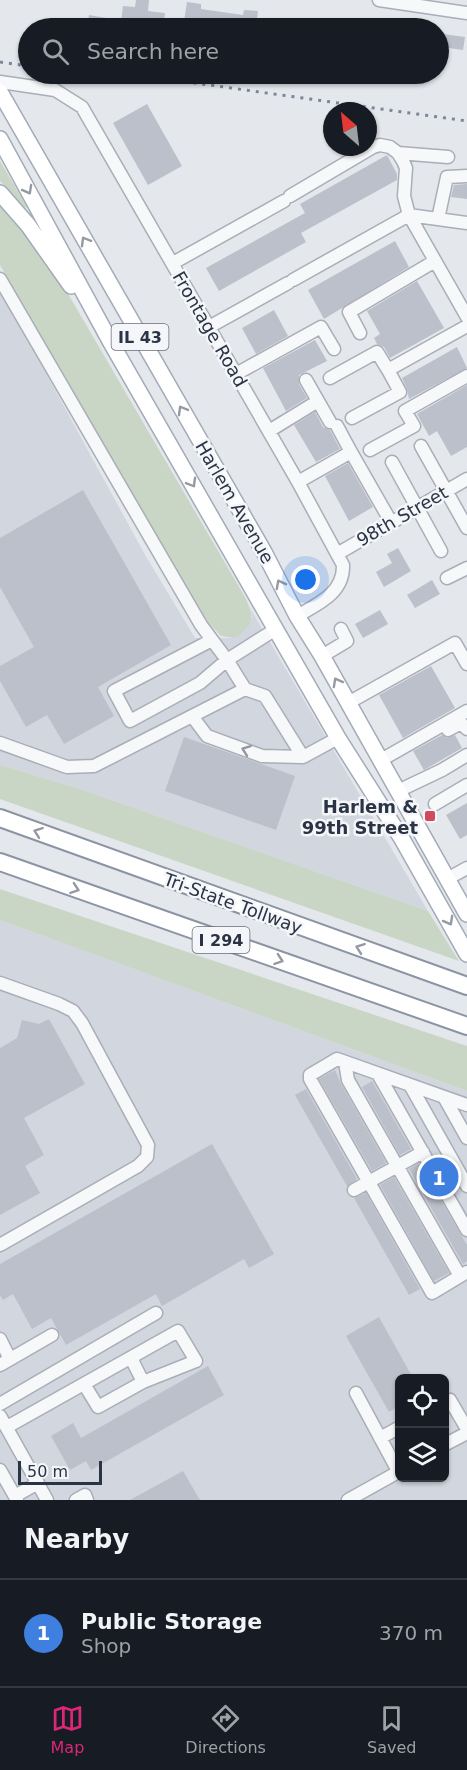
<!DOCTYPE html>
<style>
body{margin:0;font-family:"DejaVu Sans",sans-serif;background:#242831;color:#f1f3f6}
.controls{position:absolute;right:18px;bottom:18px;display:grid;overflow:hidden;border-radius:9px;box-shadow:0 2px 4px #0004}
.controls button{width:54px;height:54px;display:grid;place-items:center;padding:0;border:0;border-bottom:2px solid #363941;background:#171b24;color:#f1f3f6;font:30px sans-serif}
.compass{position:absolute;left:323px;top:102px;width:54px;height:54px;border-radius:50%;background:#171b24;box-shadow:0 2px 4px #0004;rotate:332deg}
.scale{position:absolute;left:18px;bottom:15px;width:84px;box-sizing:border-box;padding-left:6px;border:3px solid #2b3445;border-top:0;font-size:16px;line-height:21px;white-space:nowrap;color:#2b3445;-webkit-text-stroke:4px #f4f6f9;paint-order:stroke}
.you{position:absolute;left:306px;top:580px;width:21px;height:21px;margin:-15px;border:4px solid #fff;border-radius:50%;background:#1a73e8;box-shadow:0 0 0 9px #1a73e833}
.badge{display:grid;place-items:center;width:39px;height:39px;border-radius:50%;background:#db2777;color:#fff;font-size:20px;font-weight:700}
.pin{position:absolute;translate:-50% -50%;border:3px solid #fff;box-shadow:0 2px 6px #0006}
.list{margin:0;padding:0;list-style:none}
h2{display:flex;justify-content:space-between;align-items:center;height:78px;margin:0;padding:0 24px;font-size:26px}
h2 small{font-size:20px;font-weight:400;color:#9ea1a6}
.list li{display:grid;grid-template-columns:39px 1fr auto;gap:18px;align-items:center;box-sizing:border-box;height:108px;padding:0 24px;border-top:2px solid #363941}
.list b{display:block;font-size:22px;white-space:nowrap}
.list p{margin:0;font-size:20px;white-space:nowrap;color:#9ea1a6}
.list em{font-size:20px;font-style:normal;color:#9ea1a6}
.icon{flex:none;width:33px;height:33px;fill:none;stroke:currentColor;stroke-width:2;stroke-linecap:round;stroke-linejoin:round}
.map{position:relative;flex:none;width:467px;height:1500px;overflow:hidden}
.search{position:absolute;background:#171b24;box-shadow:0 2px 4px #0004;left:18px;right:18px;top:18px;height:66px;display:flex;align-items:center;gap:15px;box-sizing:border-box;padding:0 21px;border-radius:33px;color:#9ea1a6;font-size:22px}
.sheet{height:186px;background:#171b24}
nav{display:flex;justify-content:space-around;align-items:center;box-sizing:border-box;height:84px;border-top:2px solid #363941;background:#171b24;font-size:16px;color:#9ea1a6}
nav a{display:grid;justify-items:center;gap:3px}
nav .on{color:#db2777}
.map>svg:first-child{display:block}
</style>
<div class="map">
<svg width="467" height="1500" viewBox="0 0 467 1500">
<rect width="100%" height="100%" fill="#e4e7ec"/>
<path fill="#d2d6de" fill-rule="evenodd" d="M0 289 144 553 195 638H234L252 617 250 608 428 911 80 789 0 765Z
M0 920 467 1091V1500H0ZM400 1378H444V1478H400Z"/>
<path fill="#c9d6c5" d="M0 161 27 207 25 208 0 181Z
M0 199 43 251 245 597C255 618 254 626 234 638L221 636 208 622 168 561 0 265Z
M0 765 80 789 428 911 459 961 0 799Z
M0 889 467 1046V1091L0 920Z"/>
<path fill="#bbc0ca" d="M136 0H149L148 11 165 13 163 28H149V25L121 22 123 6 135 7Z
M187 2 201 4V9L243 15 244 10 258 11 256 28H228L198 24V28H183Z
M89 15 118 20 117 28H87Z
M443 34 465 37 463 50 442 47Z
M147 104 182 166 148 185 113 123Z
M387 155 397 174V180L301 233 306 242 219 291 206 268 305 213 300 204Z
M467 184V199L451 197 454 185Z
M395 241 409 267 324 319 308 290Z
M417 281 444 328 390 358 384 347 377 344 374 338 380 334 367 311Z
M274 310 288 336 256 354 242 328Z
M315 340 327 361 299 375V384L307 398 286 411 263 368Z
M457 347 467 368 409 399 407 389 402 378Z
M467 385V447L451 456 437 431 429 436 417 414Z
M315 412 323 427 330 430 340 449 316 462 294 425Z
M348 463 373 507 349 521 325 476Z
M83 490 171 645 98 687 114 716 64 744 47 715 26 727 0 681V666L34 647 0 587V538Z
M398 548 411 571 384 587 376 572 392 563 387 554Z
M432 580 440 594 415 608 407 595Z
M380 610 388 624 363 638 355 624Z
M431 666 455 708 403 738 379 695Z
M442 735 447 738 455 735 462 748 424 770 413 751Z
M184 737 295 776 276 830 165 791Z
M467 803V835L460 839 446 815Z
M49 1019 85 1084 24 1118 44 1155 25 1166 40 1193 0 1215V1048L17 1038 22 1020 39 1024Z
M335 1070 341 1084 386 1163 372 1171 319 1079Z
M372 1081 411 1149 400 1155 362 1087Z
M306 1089 357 1179 347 1186 295 1095Z
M212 1144 274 1254 249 1268 244 1259 162 1306 156 1294 66 1345 51 1318 32 1329 13 1294 3 1300 0 1295V1264Z
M419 1163 467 1245V1261L463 1264 409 1169Z
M394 1177 449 1273 434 1281 380 1185Z
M366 1193 420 1289 409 1295 354 1198Z
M379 1317 413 1378H399V1406L389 1412 346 1336Z
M208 1366 224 1395 91 1470 86 1461 70 1470 51 1436 73 1423 81 1438Z
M183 1471 200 1500H130Z"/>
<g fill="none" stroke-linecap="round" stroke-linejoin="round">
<g stroke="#a9aeb7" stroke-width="15">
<path id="minor" d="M379 0 467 13
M0 82 55 90 82 107 298 482 343 565C344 593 318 604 297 616
M398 153 448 157
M290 196 373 147 380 145 390 147 398 153 403 161 406 168 404 196 409 215 467 317
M409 215 467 223
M438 219 447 177 467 176
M173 263 284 201
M0 279 201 625 227 660 276 629
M293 280 409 215
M209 327 288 283
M360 333 349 312 435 261
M236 374 321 327 334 349
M330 378 377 352 388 370
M306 380 318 401
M352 418 400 392 388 370 467 326
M269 431 318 401 330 422
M421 446 467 528
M370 450 414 426 405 411 467 376
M351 452 391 522
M392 462 441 551
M298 482 351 452 337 426
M337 554 467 479
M447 578 467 568
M322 656 347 641 341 629
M245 689 265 696 303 757
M348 703 455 643 467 664
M192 716 207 736 262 756 303 757 338 738
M448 730 461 723 467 729
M0 743 67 767 94 766 245 689 227 660 200 683 130 721 114 691 212 640
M381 760 467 711
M398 791 442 770 467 755
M435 804 467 785
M447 879 467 868
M0 983 59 1004 73 1011 82 1023 148 1145 147 1157 138 1166 0 1245
M345 1062 348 1080 460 1276
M378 1074 467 1230
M410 1085 467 1186
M444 1097 467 1138
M467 1105 337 1059 310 1075V1079L432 1293 467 1272
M354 1190 423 1152
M0 1339 10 1359
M131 1358 143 1382
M0 1365 52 1335
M356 1393 398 1471
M444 1402 450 1400 467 1429
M0 1404 156 1313
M0 1416 47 1500
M7 1427C64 1395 121 1363 178 1331L196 1361 143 1382 98 1407 84 1384
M380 1438 400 1427
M444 1445 467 1433
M0 1470 17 1500
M15 1496 38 1483
M76 1500 85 1495 87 1500
M348 1500 400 1471"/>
</g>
<g stroke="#a3abb8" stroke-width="18">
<path id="major" d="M0 92 264 552 297 616 322 656 467 914
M0 139 110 341 338 738 402 839 467 954
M0 193 28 225 71 286"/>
</g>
<g stroke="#8b94a3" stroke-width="20">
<path id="highway" d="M0 818 467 986
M0 862 467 1026"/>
</g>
<use href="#minor" stroke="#f7f8fa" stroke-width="12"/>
<use href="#major" stroke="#fff" stroke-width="15"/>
<use href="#highway" stroke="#fff" stroke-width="16"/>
<path stroke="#7d8696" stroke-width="3" stroke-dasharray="3 6" stroke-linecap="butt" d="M0 62 28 66
M83 74 141 82
M131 74 467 121"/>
</g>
<defs><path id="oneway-chevron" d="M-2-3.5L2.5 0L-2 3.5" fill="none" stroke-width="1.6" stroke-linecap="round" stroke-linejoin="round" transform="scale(1.5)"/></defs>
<g stroke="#959aa2">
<use href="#oneway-chevron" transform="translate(28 190) rotate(61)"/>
<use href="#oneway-chevron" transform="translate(85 241) rotate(-120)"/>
<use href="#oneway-chevron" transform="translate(182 410) rotate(-120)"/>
<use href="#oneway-chevron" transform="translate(192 483) rotate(60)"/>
<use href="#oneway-chevron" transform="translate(280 584) rotate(-118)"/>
<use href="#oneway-chevron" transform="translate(337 682) rotate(-119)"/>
<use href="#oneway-chevron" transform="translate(38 832) rotate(-160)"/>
<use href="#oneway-chevron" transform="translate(75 889) rotate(19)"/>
<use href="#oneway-chevron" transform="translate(449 921) rotate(61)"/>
<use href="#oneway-chevron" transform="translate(360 948) rotate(-160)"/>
<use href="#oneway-chevron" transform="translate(279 960) rotate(19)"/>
</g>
<use stroke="#9196a0" href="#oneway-chevron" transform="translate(246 750) rotate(-160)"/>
<rect fill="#d1495b" stroke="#f4f6f9" stroke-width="2" x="424" y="810" width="12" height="12" rx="3"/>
<g text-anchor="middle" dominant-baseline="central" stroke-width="5" stroke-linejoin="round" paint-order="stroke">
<g fill="#f4f6f9" stroke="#676e7b" stroke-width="1.5">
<rect x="111.5" y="324" width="57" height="26" rx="4.5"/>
<rect x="192.5" y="927" width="57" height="26" rx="4.5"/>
</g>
<g font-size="16" font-weight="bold" fill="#2b3445">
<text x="140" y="337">IL 43</text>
<text x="221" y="940">I 294</text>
</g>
<g font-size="18" fill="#2b3445" stroke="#f4f6f9">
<text transform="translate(210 329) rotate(60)">Frontage Road</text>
<text transform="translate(235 502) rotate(60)">Harlem Avenue</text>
<text transform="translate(402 516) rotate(-30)">98th Street</text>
<text transform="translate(233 903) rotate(20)">Tri-State Tollway</text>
</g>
<g font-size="18" font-weight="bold" fill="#2b3445" stroke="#f4f6f9" text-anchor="end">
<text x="418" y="806">Harlem &amp;<tspan x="418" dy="21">99th Street</tspan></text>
</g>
</g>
</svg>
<div class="controls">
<button><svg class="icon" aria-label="locate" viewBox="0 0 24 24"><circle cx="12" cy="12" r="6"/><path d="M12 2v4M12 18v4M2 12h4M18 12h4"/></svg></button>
<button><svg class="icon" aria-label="layers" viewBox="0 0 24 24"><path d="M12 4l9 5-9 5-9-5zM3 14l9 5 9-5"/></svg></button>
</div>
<svg class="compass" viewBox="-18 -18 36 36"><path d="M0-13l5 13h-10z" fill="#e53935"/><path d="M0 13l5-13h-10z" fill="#9ea1a6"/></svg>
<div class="scale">50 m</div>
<div class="you"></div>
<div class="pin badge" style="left:439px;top:1177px;background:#3f7fe0">1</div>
<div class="search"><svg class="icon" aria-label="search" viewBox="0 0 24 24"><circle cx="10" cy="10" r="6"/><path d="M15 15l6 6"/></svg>Search here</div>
</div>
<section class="sheet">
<h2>Nearby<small></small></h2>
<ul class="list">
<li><span class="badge" style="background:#3f7fe0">1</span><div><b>Public Storage</b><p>Shop</p></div><em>370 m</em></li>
</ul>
</section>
<nav>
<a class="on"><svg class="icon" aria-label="map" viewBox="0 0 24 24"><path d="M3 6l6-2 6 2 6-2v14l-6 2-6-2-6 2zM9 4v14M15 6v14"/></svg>Map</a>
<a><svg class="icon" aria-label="directions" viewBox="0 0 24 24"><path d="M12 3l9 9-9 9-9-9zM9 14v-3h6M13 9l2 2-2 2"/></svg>Directions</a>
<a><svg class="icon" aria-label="saved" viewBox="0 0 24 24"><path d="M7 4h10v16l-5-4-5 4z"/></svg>Saved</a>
</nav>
